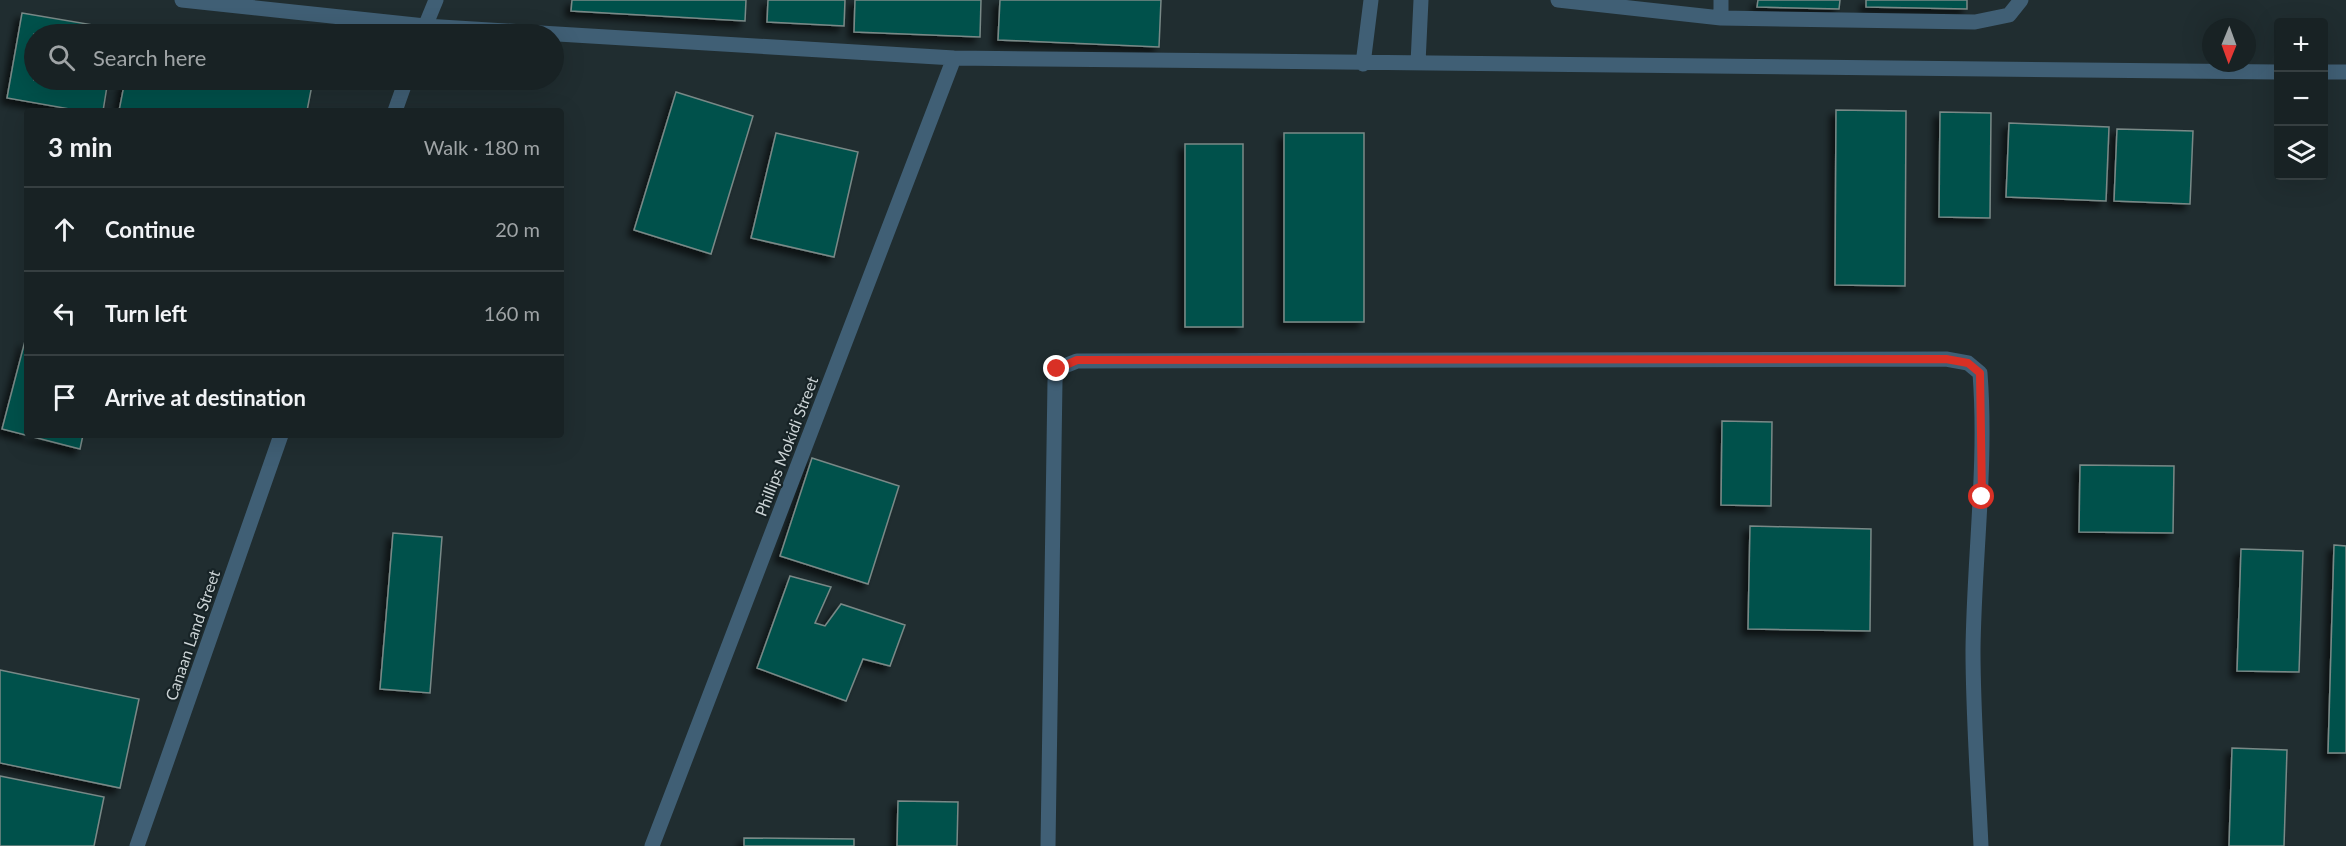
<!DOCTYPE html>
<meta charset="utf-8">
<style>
body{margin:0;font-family:Lato,sans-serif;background:#252f31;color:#f1f3f6}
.controls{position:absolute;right:18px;top:18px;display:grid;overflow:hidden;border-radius:6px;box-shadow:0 6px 24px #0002}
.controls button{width:54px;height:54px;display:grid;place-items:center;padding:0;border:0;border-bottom:2px solid #363f41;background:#182224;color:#f1f3f6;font:30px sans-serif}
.compass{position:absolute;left:2202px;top:18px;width:54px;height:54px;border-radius:50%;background:#182224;box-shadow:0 6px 24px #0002;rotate:181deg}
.stop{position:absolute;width:18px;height:18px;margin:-14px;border:4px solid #d93025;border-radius:50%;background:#fff}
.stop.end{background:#d93025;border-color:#fff;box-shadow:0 2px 6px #0008}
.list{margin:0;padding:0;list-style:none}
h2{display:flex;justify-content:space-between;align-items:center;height:78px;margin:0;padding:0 24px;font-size:26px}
h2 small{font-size:20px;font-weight:400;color:#9fa4a6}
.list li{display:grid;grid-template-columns:39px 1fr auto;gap:18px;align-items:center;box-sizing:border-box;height:84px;padding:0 24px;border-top:2px solid #363f41}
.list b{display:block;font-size:22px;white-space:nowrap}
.list em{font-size:20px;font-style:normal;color:#9fa4a6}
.icon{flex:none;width:33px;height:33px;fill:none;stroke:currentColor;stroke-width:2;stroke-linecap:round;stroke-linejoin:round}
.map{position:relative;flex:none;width:2346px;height:846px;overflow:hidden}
.search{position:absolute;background:#182224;box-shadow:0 6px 24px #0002;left:24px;top:24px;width:540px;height:66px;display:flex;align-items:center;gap:15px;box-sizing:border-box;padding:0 21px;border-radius:33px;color:#9fa4a6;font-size:22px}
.panel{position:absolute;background:#182224;box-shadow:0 6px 24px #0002;left:24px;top:108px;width:540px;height:330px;border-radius:6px}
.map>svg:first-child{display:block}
</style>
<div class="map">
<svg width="2346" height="846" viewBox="0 0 2346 846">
<defs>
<filter id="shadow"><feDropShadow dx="-5.5" dy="5.5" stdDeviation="3" flood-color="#0009"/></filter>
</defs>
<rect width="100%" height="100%" fill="#202d30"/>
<path fill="#01514c" stroke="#798987" stroke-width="1.5" filter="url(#shadow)" d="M572 0H746L745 21 571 11Z
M768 0H845L844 26 767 22Z
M855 0H981L980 37 854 32Z
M1000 0H1161L1159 47 998 40Z
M1758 0H1840L1839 9 1757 7Z
M1866 0H1967V9L1866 7Z
M22 13 117 29 116 34H34V80H108L103 111H81L7 98Z
M125 80H283L312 85 307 111H119Z
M676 92 753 116 711 254 634 230Z
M1836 110 1906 111 1905 286 1835 285Z
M1940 112 1991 113 1990 218 1939 217Z
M2009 123 2109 127 2106 201 2006 197Z
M2117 129 2193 131 2190 204 2114 201Z
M776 133 858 152 834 257 751 238Z
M1284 133H1364V322H1284Z
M1185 144H1243V327H1185Z
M25 341H27V435H83L80 449 2 429Z
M1722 421 1772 422 1771 506 1721 505Z
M812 458 899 486 868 584 780 556Z
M2080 465 2174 466 2173 533 2079 532Z
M1750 526 1871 529 1870 631 1748 629Z
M393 533 442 537 430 693 380 689Z
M2334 545 2346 546V753H2328Z
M2241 549 2303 551 2299 672 2237 671Z
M790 576 831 587 815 623 825 626 841 604 905 625 890 666 863 659 846 701 757 668Z
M0 670 139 699 120 788 0 763Z
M2232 748 2287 750 2284 846H2229Z
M0 776 104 797 94 846H0Z
M898 801 958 802 957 846H897Z
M744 838 854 839V846H744Z"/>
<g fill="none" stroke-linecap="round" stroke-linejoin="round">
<path stroke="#405f75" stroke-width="15" d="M182 0 425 26 954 58 2278 72
M1558 0 1721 18 1975 22 2009 15 2021 0
M1721 0V18
M422 34 436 0
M1418 63 1421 0
M1363 64 1371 0
M2324 72H2346
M395 111 406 80
M137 846 281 435
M652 846 954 58
M1048 846 1055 381 1057 369 1077 361 1946 359 1968 363 1980 373C1987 466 1974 558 1973 650 1973 715 1978 781 1981 846"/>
</g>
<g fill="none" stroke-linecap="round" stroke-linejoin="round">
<path stroke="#d93025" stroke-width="8" d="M1057 369 1077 360 1946 359 1968 363 1980 373 1982 497"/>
</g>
<g text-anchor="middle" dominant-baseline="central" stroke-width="4.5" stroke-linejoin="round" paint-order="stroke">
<g font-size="16" fill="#ccd4d6" stroke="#172326">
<text transform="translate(786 446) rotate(-69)">Phillips Mokidi Street</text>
<text transform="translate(192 635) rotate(-71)">Canaan Land Street</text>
</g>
</g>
</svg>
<div class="controls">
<button>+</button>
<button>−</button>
<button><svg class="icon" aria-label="layers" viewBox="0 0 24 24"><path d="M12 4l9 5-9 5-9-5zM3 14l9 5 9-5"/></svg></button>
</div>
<svg class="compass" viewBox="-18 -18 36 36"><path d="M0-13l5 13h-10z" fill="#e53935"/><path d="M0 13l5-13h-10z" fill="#9fa4a6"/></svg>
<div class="stop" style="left:1982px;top:497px"></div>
<div class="stop end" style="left:1057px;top:369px"></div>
<div class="search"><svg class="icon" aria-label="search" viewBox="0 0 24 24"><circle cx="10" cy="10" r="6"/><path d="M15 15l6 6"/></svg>Search here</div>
<section class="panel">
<h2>3 min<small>Walk · 180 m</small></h2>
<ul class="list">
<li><svg class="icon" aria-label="ahead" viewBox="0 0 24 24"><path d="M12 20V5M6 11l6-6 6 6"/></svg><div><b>Continue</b></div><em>20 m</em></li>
<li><svg class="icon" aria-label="left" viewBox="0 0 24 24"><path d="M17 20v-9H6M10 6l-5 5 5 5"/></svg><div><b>Turn left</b></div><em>160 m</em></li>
<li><svg class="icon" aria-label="arrive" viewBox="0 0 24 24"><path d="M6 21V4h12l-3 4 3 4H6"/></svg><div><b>Arrive at destination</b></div></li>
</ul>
</section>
</div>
